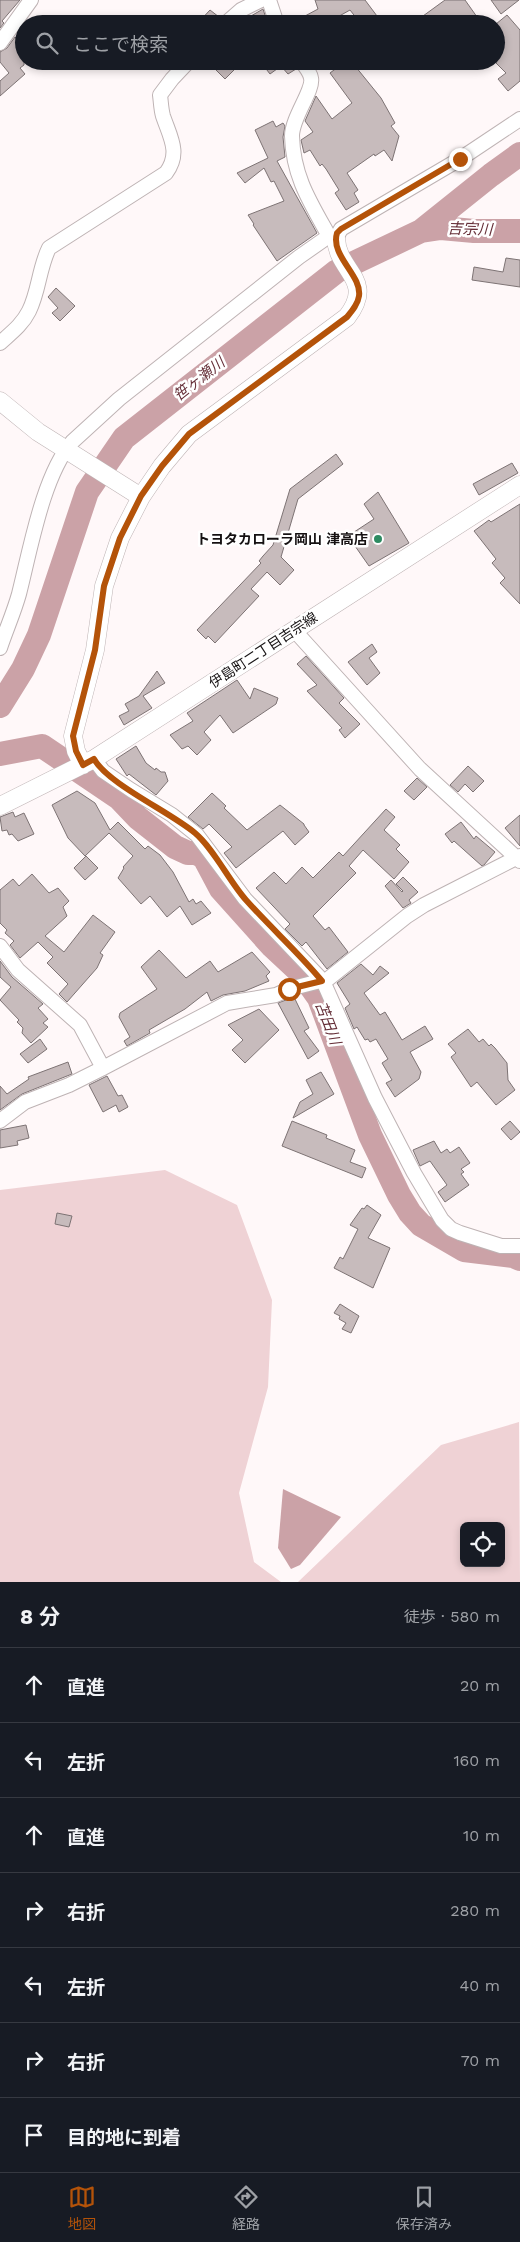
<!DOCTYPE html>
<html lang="ja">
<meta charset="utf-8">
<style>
body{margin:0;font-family:"Work Sans","Noto Sans JP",sans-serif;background:#242831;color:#f1f3f6}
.controls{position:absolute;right:15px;bottom:15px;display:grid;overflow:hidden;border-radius:8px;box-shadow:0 2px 8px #0003}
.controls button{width:45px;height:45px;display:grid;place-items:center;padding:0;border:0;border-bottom:1px solid #363941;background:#171b24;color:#f1f3f6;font:25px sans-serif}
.stop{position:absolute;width:15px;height:15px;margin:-11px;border:4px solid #b45309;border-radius:50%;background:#fff}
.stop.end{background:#b45309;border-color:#fff;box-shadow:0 1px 5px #0008}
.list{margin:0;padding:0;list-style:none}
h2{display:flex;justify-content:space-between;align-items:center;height:65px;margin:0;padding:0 20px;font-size:21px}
h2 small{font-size:16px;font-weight:400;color:#9ea1a6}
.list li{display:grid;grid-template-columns:32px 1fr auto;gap:15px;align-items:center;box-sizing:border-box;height:75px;padding:0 20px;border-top:1px solid #363941}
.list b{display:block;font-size:19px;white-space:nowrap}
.list em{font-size:16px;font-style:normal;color:#9ea1a6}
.icon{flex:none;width:28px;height:28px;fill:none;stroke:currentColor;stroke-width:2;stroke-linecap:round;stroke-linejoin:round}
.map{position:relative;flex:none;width:520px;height:1582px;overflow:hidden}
.search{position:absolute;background:#171b24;box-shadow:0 2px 8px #0003;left:15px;right:15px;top:15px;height:55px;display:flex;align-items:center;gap:12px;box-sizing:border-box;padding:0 18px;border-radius:28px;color:#9ea1a6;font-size:19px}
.sheet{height:590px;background:#171b24}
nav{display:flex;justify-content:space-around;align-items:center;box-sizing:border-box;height:70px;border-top:1px solid #363941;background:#171b24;font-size:14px;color:#9ea1a6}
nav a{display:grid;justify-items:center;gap:2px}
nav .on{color:#b45309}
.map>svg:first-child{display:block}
</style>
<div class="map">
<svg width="520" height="1582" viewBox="0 0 520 1582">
<rect width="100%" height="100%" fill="#fff8f9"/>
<path fill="#efd2d5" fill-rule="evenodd" d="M165 1170 237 1205 272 1300 268 1387 239 1493 254 1562 281 1582H0V1190Z
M519 1422 520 1582H298L441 1445ZM464 1526H501V1563H464Z"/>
<path fill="#cba2a7" d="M283 1489 341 1517 300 1565 291 1569 278 1548Z"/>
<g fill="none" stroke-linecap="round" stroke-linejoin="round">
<path stroke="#cba2a7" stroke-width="24" d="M421 231 441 228 474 231H520
M0 706 23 669 39 635 87 492 124 438 337 271 421 231 491 175 520 154
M0 754 42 746 119 798 138 818 175 847 188 853H196L204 857 221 889 272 946 302 974 319 998 370 1135 399 1195 410 1213 421 1225 464 1250 513 1256 520 1259"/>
</g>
<path fill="#c7bbbc" stroke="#7d7374" d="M0 0H20L2 21 4 23 0 28Z
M315 0H365L383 24H361L350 10 334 19 336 24H310L305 16 318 9Z
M445 0H465L482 24H412Z
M491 0H519L501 14Z
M263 9 268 24H239V23Z
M210 10 219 17 213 24H197Z
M507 15 520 30V81L508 91 498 79 506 73 496 63V24Z
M15 37 24 48V65L20 68 25 74 0 96V81L9 73 0 62V52L7 48Z
M207 61H231L237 67 225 79Z
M260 61H292L296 69 288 74 281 66 270 74Z
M346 61H351L381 98 395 123 391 126 399 136 392 161 384 150 375 156 374 154 347 173 358 190 354 193 359 202 346 210 335 193 339 190 326 169 322 164 320 166 310 150 304 153 301 140 313 132 305 121 316 96 332 119 352 103 330 73Z
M273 121 276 127 283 123 285 126 283 137 285 157 277 161 317 233 277 261 253 225 254 224 248 215 284 201 274 181 271 182 264 168 245 183 237 173 268 158 255 130Z
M506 258 520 260V287L472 280 474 267 503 272Z
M56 288 75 306 60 321 52 313 58 308 48 297Z
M336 454 343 464 298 499 281 557 294 570 280 585 267 572 251 589 259 596 215 643 208 636 206 639 197 630 261 563 259 561 263 556 273 545 290 489Z
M512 463 518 473 479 495 473 484Z
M378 492 409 543 369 566 348 536 374 519 364 504Z
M520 504V604L500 583 505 578 492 563 496 559 474 531 489 520 491 522Z
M372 644 377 652 369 658 380 673 367 685 348 662Z
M306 656 344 698 339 703 360 724 345 738 339 730 342 728 307 691 317 685 297 664Z
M157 671 165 683 143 696 152 708 124 725 119 716 129 711 125 704 139 696Z
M237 680 250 699 254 688 278 698 276 704 233 733 220 715 204 732 211 740 197 755 188 746 182 749 170 735 193 721 187 713Z
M136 746 146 763 155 770 156 768 161 772H165L168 781 156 795 129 774 127 776 116 759Z
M468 766 484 781 473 792 465 784 458 792 450 785Z
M417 778 427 787 414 800 404 791Z
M77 791 95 803 110 830 118 822 145 849 148 846 160 855 173 872 189 902 193 899 196 904 201 901 211 913 192 925 180 906 167 917 150 896 141 904 118 878 124 868 123 867 133 856 109 833 85 856 68 838 52 805Z
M212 793 226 806 224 808 247 830 280 805 304 824V825L309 832 295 845 283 831 236 868 224 853 232 847 209 824 203 829 188 817Z
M386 809 395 817 384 830 400 845 396 849 409 862 394 879 363 850 349 866 356 873 313 916 325 930 329 927 348 952 327 969 306 942 302 946 285 929 290 924 256 888 274 872 286 884 302 867 313 878 339 852 343 856Z
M13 812 15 817 24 813 34 834 18 841 12 834 9 835 7 830 2 831 0 817Z
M520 815V846L505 828Z
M461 822 474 839 476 836 495 852 484 865 482 866 454 841 452 843 445 834Z
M86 856 98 868 85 880 74 868Z
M32 874 49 893 58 888 69 901 63 907 67 916 45 936 64 952 93 915 115 932 100 953 103 955 97 968 67 1002 59 994 68 984 47 963 53 957 38 942 20 958 10 945 14 941 5 933 7 930 0 923V890L13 879 19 886Z
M403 877 418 892 409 900 411 903 403 908 385 886 391 880 402 892 403 891 396 884Z
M159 950 186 978 210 961 218 972 252 952 270 972 266 976 269 981 245 991 223 995 211 1001 207 992 185 1009 149 1030 150 1033 127 1046 124 1041 130 1037 119 1017 120 1013 157 989 141 967Z
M0 961 12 977 43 1004 38 1008 48 1019 43 1023 48 1027 31 1043 22 1033 23 1028 17 1022 19 1020 0 1000 11 987 0 977Z
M361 964 373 975 380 966 389 973 364 993 380 1015 385 1012 402 1040 425 1026 433 1039 410 1052 421 1072 419 1079 395 1097 386 1083 392 1080 382 1063 388 1059 376 1039 370 1042 368 1039 365 1040 357 1027 354 1029 345 1008 350 1004 337 983Z
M294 997 309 1028 304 1031 319 1051 308 1059 278 1003Z
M259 1009 279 1030 245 1063 232 1050 243 1040 228 1025Z
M468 1029 479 1042 483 1039 489 1046 491 1044 495 1048 507 1063 508 1080 515 1090 496 1105 477 1082 471 1087 451 1057 456 1053 448 1044Z
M40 1039 47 1049 28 1063 20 1054Z
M68 1062 72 1074 22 1094 0 1110V1086L7 1094 29 1079 28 1077Z
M321 1072 334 1094 293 1118 300 1102 313 1094 306 1080Z
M107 1076 118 1096 122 1095 128 1107 119 1112 116 1105 103 1112 89 1085Z
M292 1121 327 1135 326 1138 355 1150 350 1162 366 1168 362 1178 282 1146Z
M510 1121 520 1132 511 1140 501 1129Z
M26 1125 29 1138 17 1141 18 1145 0 1148V1130Z
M434 1141 441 1153 447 1149 450 1153 459 1147 470 1163 461 1169 464 1172 461 1174 469 1185 445 1202 438 1192 447 1185 430 1161 420 1166 413 1150Z
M367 1205 381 1215 368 1238 390 1248 373 1288 334 1268 340 1257 343 1259 358 1229 350 1225 362 1208 364 1209Z
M57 1213 72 1216 69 1227 55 1224Z
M340 1304 359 1316 351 1333 342 1329 346 1323 339 1319 340 1316 334 1313Z"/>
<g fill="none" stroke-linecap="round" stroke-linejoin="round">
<g stroke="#beb3b4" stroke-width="16">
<path id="minor" d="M269 0 277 24
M225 24 241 10 261 0
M0 43 31 0
M301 61C305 66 310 72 311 78 314 90 292 117 292 136 293 176 310 202 329 236
M0 343C11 333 22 325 29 311 39 291 39 268 49 248L166 173C181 153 170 137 163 116 161 109 161 102 160 95L172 79 189 61
M294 630 420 769 520 861
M0 648C6 630 14 612 19 594 30 551 43 475 72 442L119 399 299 257 329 236 336 238 341 229 460 159 520 119
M94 759 103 771 131 790 172 815 197 835 245 899 323 981 375 1098 414 1173 442 1220 451 1229 460 1233 501 1246H520
M0 946 18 970 80 1025 103 1068
M0 1121 25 1102 69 1085 103 1068 227 1003 276 995 289 989 328 979 407 916 424 905 520 856"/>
</g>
<g stroke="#beb3b4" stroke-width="19">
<path id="tertiary" d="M0 401 38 432 141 497
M83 765 76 751 73 736 95 650 104 586 120 538 141 497 162 466 189 434 347 317C376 279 337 272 336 238
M0 806 94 759 520 485"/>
</g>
<use href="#minor" stroke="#fff" stroke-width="14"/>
<use href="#tertiary" stroke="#fff" stroke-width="18"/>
</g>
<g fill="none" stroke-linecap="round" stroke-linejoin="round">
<path stroke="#b45309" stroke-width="6" d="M289 989 322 981C299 953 271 928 246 900 229 881 214 849 195 833 170 812 108 784 94 759L83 765 76 751 73 736 95 650 104 586 120 538 141 496 162 466 189 434 347 317C352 311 358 304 359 296 362 275 330 256 337 233L341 229 460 159"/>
</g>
<circle fill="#2e8b62" stroke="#fff" stroke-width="2" cx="378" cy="539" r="5"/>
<g text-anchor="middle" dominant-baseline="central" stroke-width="5" stroke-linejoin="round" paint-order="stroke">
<g font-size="14" font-weight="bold" fill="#151112" stroke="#fff" text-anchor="end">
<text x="368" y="539">トヨタカローラ岡山 津高店</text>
</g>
<g font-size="14" fill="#151112" stroke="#fff">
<text transform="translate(263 650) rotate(-33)">伊島町二丁目吉宗線</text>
</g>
<g font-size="15" font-style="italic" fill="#663039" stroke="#fff">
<text transform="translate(470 229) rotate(2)">吉宗川</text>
<text transform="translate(199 379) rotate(-38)">笹ヶ瀬川</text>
<text transform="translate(328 1023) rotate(69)">苫田川</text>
</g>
</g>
</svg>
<div class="controls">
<button><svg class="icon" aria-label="locate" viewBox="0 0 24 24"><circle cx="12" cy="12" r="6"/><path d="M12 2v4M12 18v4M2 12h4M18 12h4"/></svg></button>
</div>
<div class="stop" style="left:289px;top:989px"></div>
<div class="stop end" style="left:460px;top:159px"></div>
<div class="search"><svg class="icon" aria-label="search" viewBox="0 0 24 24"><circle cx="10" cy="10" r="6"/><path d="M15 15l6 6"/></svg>ここで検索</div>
</div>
<section class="sheet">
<h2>8 分<small>徒歩 · 580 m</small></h2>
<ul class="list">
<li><svg class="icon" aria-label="ahead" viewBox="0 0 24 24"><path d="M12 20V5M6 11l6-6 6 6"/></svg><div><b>直進</b></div><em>20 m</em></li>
<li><svg class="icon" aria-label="left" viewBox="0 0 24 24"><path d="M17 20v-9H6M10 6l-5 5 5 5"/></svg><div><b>左折</b></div><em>160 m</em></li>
<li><svg class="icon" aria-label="ahead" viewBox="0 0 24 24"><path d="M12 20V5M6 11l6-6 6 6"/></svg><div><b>直進</b></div><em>10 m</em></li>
<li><svg class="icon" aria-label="right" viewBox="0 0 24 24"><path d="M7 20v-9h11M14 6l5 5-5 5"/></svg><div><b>右折</b></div><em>280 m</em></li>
<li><svg class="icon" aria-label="left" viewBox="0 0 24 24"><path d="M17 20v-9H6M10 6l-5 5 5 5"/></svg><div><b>左折</b></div><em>40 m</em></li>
<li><svg class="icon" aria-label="right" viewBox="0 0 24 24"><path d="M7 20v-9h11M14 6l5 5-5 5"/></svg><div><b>右折</b></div><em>70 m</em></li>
<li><svg class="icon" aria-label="arrive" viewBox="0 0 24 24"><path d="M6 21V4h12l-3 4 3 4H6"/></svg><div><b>目的地に到着</b></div></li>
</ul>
</section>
<nav>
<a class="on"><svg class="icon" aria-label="map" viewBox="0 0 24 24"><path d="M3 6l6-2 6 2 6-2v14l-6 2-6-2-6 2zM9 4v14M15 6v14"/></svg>地図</a>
<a><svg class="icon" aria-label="directions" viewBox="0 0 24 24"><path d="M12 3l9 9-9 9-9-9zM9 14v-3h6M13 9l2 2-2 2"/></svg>経路</a>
<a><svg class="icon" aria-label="saved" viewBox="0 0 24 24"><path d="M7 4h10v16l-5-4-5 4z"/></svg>保存済み</a>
</nav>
